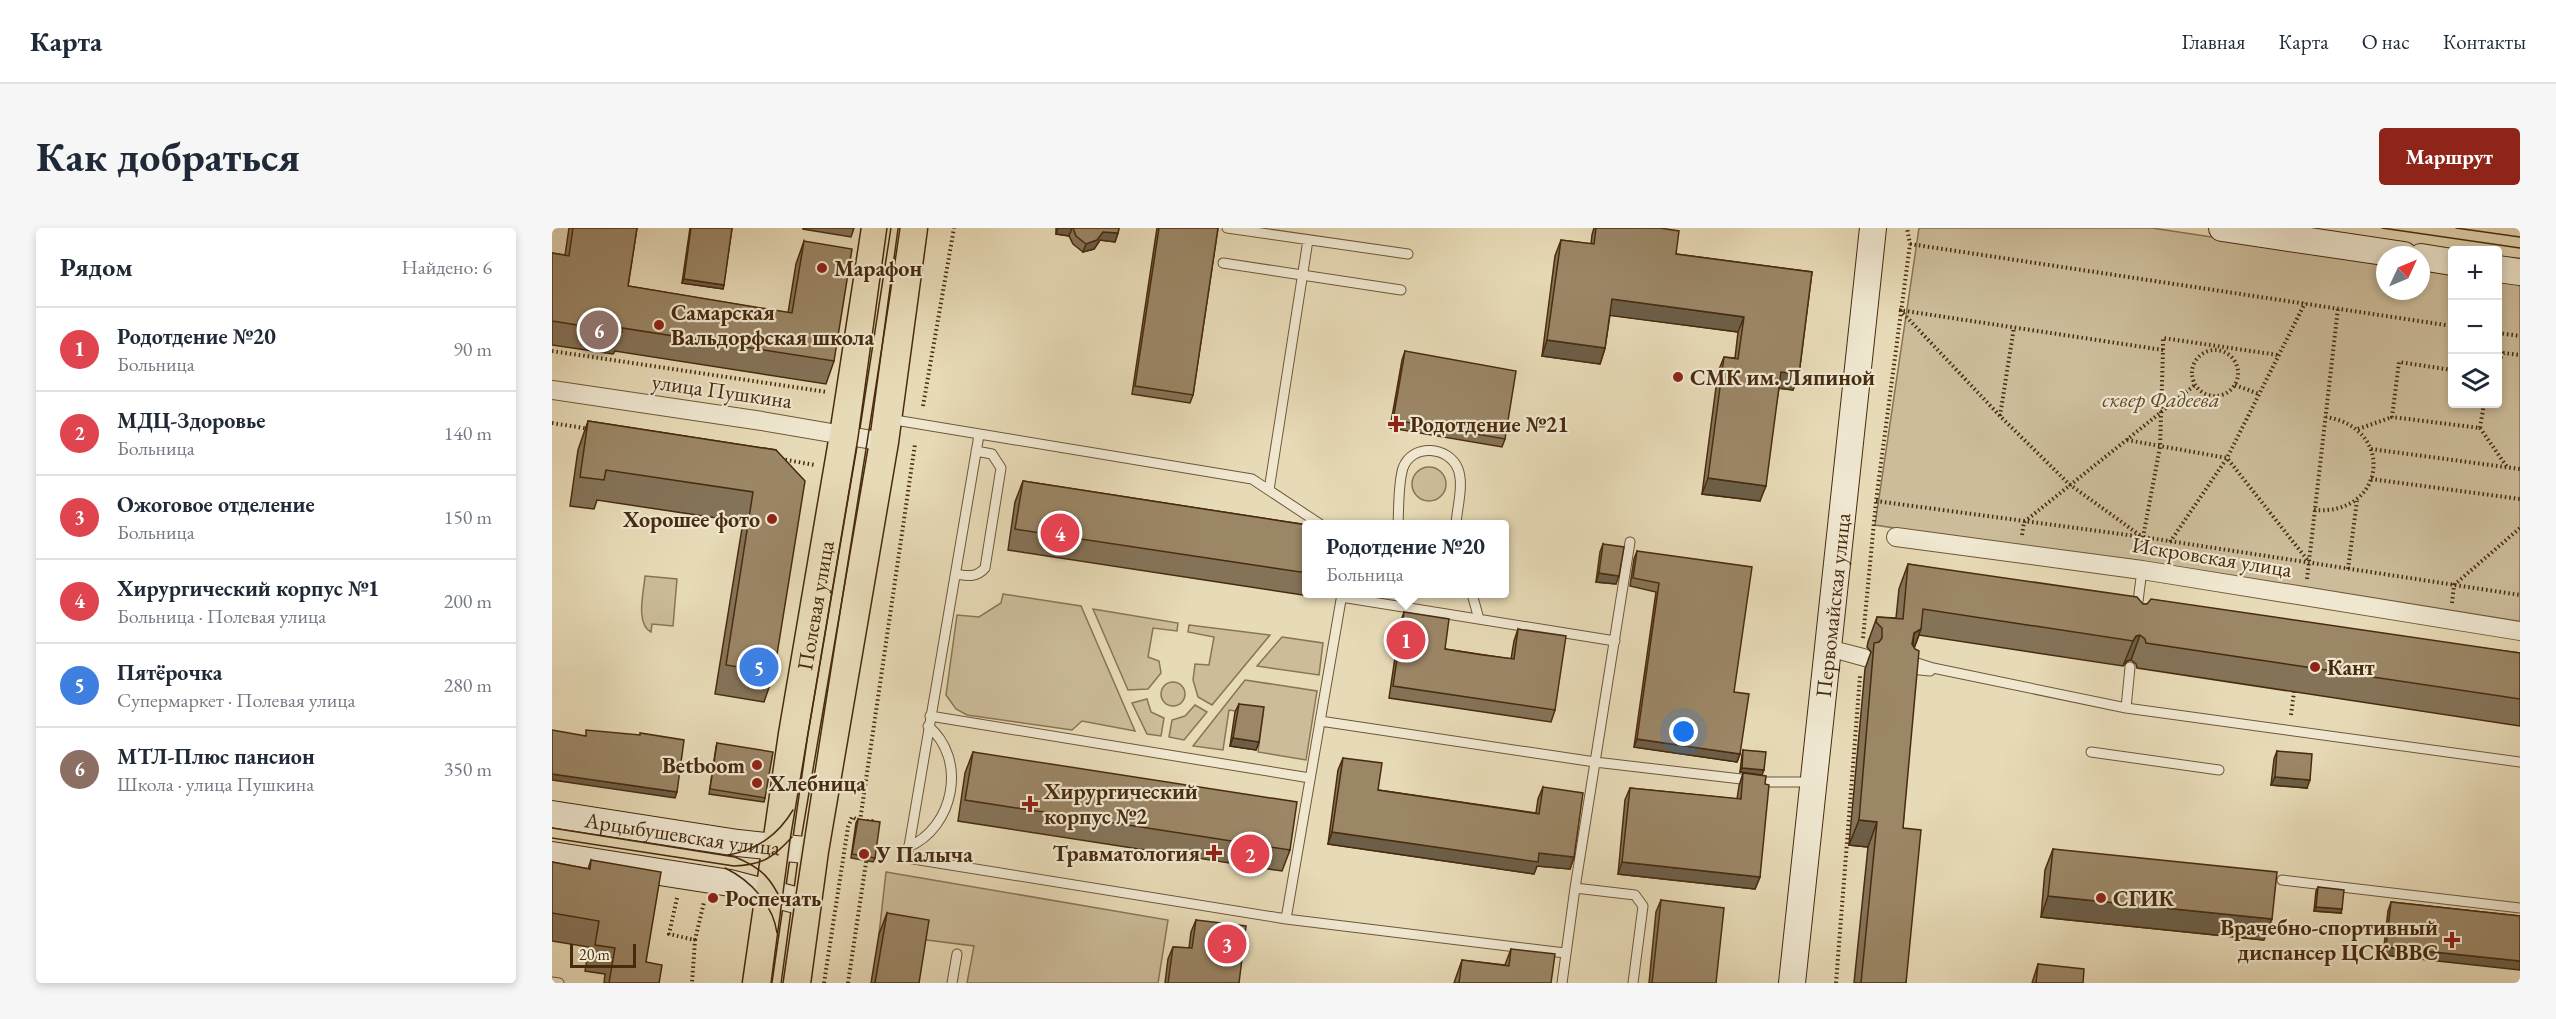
<!DOCTYPE html>
<html lang="ru">
<meta charset="utf-8">
<style>
body{margin:0;font-family:"EB Garamond",serif;background:#f6f6f7;color:#1f2937}
.controls{position:absolute;right:18px;top:18px;display:grid;overflow:hidden;border-radius:6px;box-shadow:0 3px 9px #0003}
.controls button{width:54px;height:54px;display:grid;place-items:center;padding:0;border:0;border-bottom:2px solid #e0e1e3;background:#fff;color:#1f2937;font:30px sans-serif}
.compass{position:absolute;left:1824px;top:18px;width:54px;height:54px;border-radius:50%;background:#fff;box-shadow:0 3px 9px #0003;rotate:46deg}
.scale{position:absolute;left:18px;bottom:15px;width:66px;box-sizing:border-box;padding-left:6px;border:3px solid #482b0f;border-top:0;font-size:16px;line-height:21px;white-space:nowrap;color:#482b0f;-webkit-text-stroke:4px #efe7d0;paint-order:stroke}
.you{position:absolute;left:1132px;top:504px;width:21px;height:21px;margin:-15px;border:4px solid #fff;border-radius:50%;background:#1a73e8;box-shadow:0 0 0 9px #1a73e833}
.badge{display:grid;place-items:center;width:39px;height:39px;border-radius:50%;background:#8f2418;color:#fff;font-size:20px;font-weight:700}
.pin{position:absolute;translate:-50% -50%;border:3px solid #fff;box-shadow:0 2px 6px #0006}
.popup{position:absolute;left:750px;top:292px;width:207px;height:78px;box-sizing:border-box;display:grid;place-content:center;border-radius:6px;background:#fff;filter:drop-shadow(0 2px 4px #0005);font-size:20px;white-space:nowrap;color:#747a83}
.popup b{font-size:22px;color:#1f2937}
.popup::after{content:'';position:absolute;left:50%;top:100%;margin-left:-12px;border:12px solid transparent;border-top-color:#fff}
.list{margin:0;padding:0;list-style:none}
h2{display:flex;justify-content:space-between;align-items:center;height:78px;margin:0;padding:0 24px;font-size:26px}
h2 small{font-size:20px;font-weight:400;color:#747a83}
.list li{display:grid;grid-template-columns:39px 1fr auto;gap:18px;align-items:center;box-sizing:border-box;height:84px;padding:0 24px;border-top:2px solid #e0e1e3}
.list b{display:block;font-size:22px;white-space:nowrap}
.list p{margin:0;font-size:20px;white-space:nowrap;color:#747a83}
.list em{font-size:20px;font-style:normal;color:#747a83}
.icon{flex:none;width:33px;height:33px;fill:none;stroke:currentColor;stroke-width:2;stroke-linecap:round;stroke-linejoin:round}
.map{position:relative;flex:none;width:1968px;height:755px;overflow:hidden;border-radius:6px}
header{display:flex;align-items:center;gap:36px;box-sizing:border-box;height:84px;padding:0 30px;background:#fff;border-bottom:2px solid #e0e1e3}
header strong{font-size:28px}
nav{display:flex;gap:33px;margin-inline-start:auto;font-size:21px}
.intro{display:flex;align-items:center;justify-content:space-between;box-sizing:border-box;height:144px;padding:0 36px}
h1{margin:0;font-size:42px}
.button{padding:15px 27px;border-radius:6px;background:#8f2418;color:#fff;font-size:21px;font-weight:700}
main{display:flex;gap:36px;padding:0 36px}
aside{flex:1;background:#fff;border-radius:6px;box-shadow:0 3px 9px #0003}
.map>svg:first-child{display:block}
</style>
<header>
<strong>Карта</strong>
<nav><a>Главная</a><a>Карта</a><a>О нас</a><a>Контакты</a></nav>
</header>
<div class="intro"><h1>Как добраться</h1><a class="button">Маршрут</a></div>
<main>
<aside>
<h2>Рядом<small>Найдено: 6</small></h2>
<ul class="list">
<li><span class="badge" style="background:#e0444e">1</span><div><b>Родотдение №20</b><p>Больница</p></div><em>90 m</em></li>
<li><span class="badge" style="background:#e0444e">2</span><div><b>МДЦ-Здоровье</b><p>Больница</p></div><em>140 m</em></li>
<li><span class="badge" style="background:#e0444e">3</span><div><b>Ожоговое отделение</b><p>Больница</p></div><em>150 m</em></li>
<li><span class="badge" style="background:#e0444e">4</span><div><b>Хирургический корпус №1</b><p>Больница · Полевая улица</p></div><em>200 m</em></li>
<li><span class="badge" style="background:#3f7fe0">5</span><div><b>Пятёрочка</b><p>Супермаркет · Полевая улица</p></div><em>280 m</em></li>
<li><span class="badge" style="background:#8d6e63">6</span><div><b>МТЛ-Плюс пансион</b><p>Школа · улица Пушкина</p></div><em>350 m</em></li>
</ul>
</aside>
<div class="map">
<svg width="1968" height="755" viewBox="0 0 1968 755">
<rect width="100%" height="100%" fill="#e7dab6"/>
<filter id="stains"><feTurbulence type="fractalNoise" baseFrequency=".00333" numOctaves="4"/><feColorMatrix values="0 0 0 0 .2 0 0 0 0 .09 0 0 0 0 .02 0 0 0 .5 -.17"/></filter>
<radialGradient id="worn" r=".72"><stop offset=".6" stop-color="#630" stop-opacity="0"/><stop offset="1" stop-color="#630" stop-opacity=".3"/></radialGradient>
<path fill="#ccbc9a" stroke="#8a7454" stroke-width="1.5" d="M1367 0H1600L1833 35V63H1869V41L1900 46V176H1946V52L1968 56V395L1323 297Z
M860 256a17 17 0 1 1 34 0a17 17 0 1 1-34 0Z
M93 348 125 351 121 398 100 396 99 404C83 396 92 363 93 348Z
M451 366 529 378 583 503 530 493 520 502 415 487 404 481 394 467 405 387 427 389 449 375Z
M541 381 626 395 625 403 601 400 596 429 607 433 609 445 596 461 576 462Z
M637 397 718 407 660 477 646 469 641 452 643 436 657 437 662 409 636 404Z
M730 409 771 415 767 447 705 438Z
M693 452 765 463 754 532 706 524 711 487 677 482 671 522 641 518Z
M609 466a12 12 0 1 1 24 0a12 12 0 1 1-24 0Z
M595 471 599 484 612 490 609 508 595 506 580 475Z
M643 477 655 484 632 512 617 509 620 492 633 488Z
M334 644 616 692 606 755H415L422 718 327 706Z"/>
<g fill="none" stroke-linecap="round" stroke-linejoin="round">
<g stroke="#705739" stroke-width="11">
<path id="lane" d="M675 0 856 26
M671 35 849 62
M337 191 700 251 768 296
M427 207 355 630 734 691 1013 725
M717 262 756 12
M846 296C847 279 846 256 851 240 860 215 897 218 906 241 912 257 905 280 904 296
M404 346C416 348 424 350 433 340L449 240 440 226 424 223
M920 366 927 391
M789 369 1063 413
M1585 381 1590 342
M1279 417 1314 426
M1278 424 1314 434
M1359 433 1381 440 1574 480 1968 534
M1358 441 1378 443 1381 440
M1574 480 1578 439
M378 488 758 550
M768 493 1043 534 1215 554H1260
M1539 524 1667 542
M356 619C402 600 416 531 376 498
M1730 652 1968 680
M1023 660 1083 667 1091 678 1081 755
M734 691 790 366
M0 754 7 755
M400 755 405 726
M1010 755 1023 660 1078 314"/>
</g>
<g stroke="#705739" stroke-width="20">
<path id="street" d="M0 162 210 193 332 214
M1344 309 1590 342 1968 403"/>
</g>
<g stroke="#482b0f" stroke-width="28">
<g id="secondary">
<path d="M1670 0 1852 27"/>
<path d="M1869 29 1900 34"/>
<path d="M1946 41 1968 44"/>
<path id="s1" d="M0 586 186 615 262 623"/>
<path d="M0 627 178 655 255 675"/>
<path id="s2" d="M1240 755 1321 0"/>
</g>
</g>
<g stroke="#482b0f" stroke-width="31">
<g id="primary">
<path id="s3" d="M205 755 241 506 292 207 324 0"/>
<path d="M244 755 262 623 332 214 361 0"/>
</g>
</g>
<path stroke="#482b0f" stroke-width="4" stroke-dasharray="1.5 3" stroke-linecap="butt" d="M1358 16 1900 98
M1347 82 1611 122 1608 219 1591 309 1590 324
M1348 82 1448 188 1517 256 1589 308
M1946 105 1968 108
M1640 145a23 23 0 1 1 46 0a23 23 0 1 1-46 0Z
M1611 122V110L1726 127
M0 123 275 164
M1946 133 1952 125 1968 127
M1900 142 1847 134 1840 189 1928 200 1932 176
M1683 157 1707 166
M371 178 402 0
M1448 188 1462 99
M0 195 38 201
M1928 200 1955 239
M1806 201 1840 189
M1575 212 1675 230 1757 334
M1819 221 1968 241
M229 231 263 237
M1819 251 1968 271
M1324 273 1591 309 1968 367
M1762 282C1834 288 1844 200 1774 189
M1470 307 1472 294 1643 157
M1618 314 1675 230 1753 75
M1796 341 1805 273
M1755 351 1786 80
M1900 375 1902 357 1968 300
M1311 410 1324 273 1358 16 1355 0
M1739 487 1742 464
M308 593 363 216
M125 670 117 706 143 712 140 755
M143 712 152 674
M272 755 296 599 300 589 308 593H320V597
M296 755 315 628
M1284 755 1308 448"/>
<use href="#lane" stroke="#efe7d0" stroke-width="9"/>
<use href="#street" stroke="#efe7d0" stroke-width="18"/>
<use href="#secondary" stroke="#efe7d0" stroke-width="26"/>
<use href="#primary" stroke="#e7dab6" stroke-width="28"/>
<path stroke="#482b0f" stroke-width="1.5" d="M1830 0 1968 20
M1904 0 1968 9
M0 600 183 629C210 640 219 650 231 676
M0 610 182 638C210 637 221 630 240 609
M177 627C206 621 226 607 241 582
M173 640C198 652 221 676 225 705
M219 755 238 612 306 210 335 0
M231 755C267 503 311 252 348 0"/>
</g>
<path fill="#857358" stroke="#482b0f" stroke-width="1.5" d="M17 0H85L76 58 236 85 244 36 252 13 282 133 274 156 63 123 61 126 0 117V25L13 27Z
M138 0H180L171 61 130 55Z
M251 0H302L299 9 251 1Z
M504 0H567L566 5 563 14 548 12 542 21 531 24 521 16 517 8 504 6Z
M605 0H666L641 167 638 175 580 166Z
M1042 0H1108L1124 26 1260 44 1247 146 1241 162 1227 160 1208 273 1150 266 1166 144 1172 129 1183 130 1186 104 1058 87 1053 120 1048 136 990 128 1003 28 1009 12 1039 16 1040 7Z
M853 123 953 211 950 219 838 200 850 132Z
M36 193 224 222 222 445 212 474 163 466 191 294 45 272 42 281 18 278 26 222Z
M471 253 755 297V366H758L757 368 456 322 463 274Z
M1051 316 1064 356 1044 354 1048 324Z
M1085 323 1182 464 1188 526 1185 534 1082 519 1104 364 1078 358 1082 331Z
M1356 336 1591 376 1968 425V498L1585 440 1584 436 1579 432 1575 433 1571 438 1367 407 1362 420 1351 600 1354 755H1302L1316 619 1297 617 1313 441 1319 424 1315 419 1316 414 1325 389 1344 390 1347 361Z
M852 384 893 421 959 431 962 413 966 401 1003 482 999 494 837 470 848 396Z
M687 476 707 514 704 522 678 518 683 484Z
M165 515 213 570 212 574 157 566 164 519Z
M1191 522 1210 547 1188 544 1190 527Z
M1725 523 1755 560 1719 557 1722 531Z
M421 524 738 622 730 643 406 593 413 545Z
M791 530 826 562 984 585 986 571 991 559 1022 629 1018 641 985 638 982 646 776 616 786 542Z
M1191 545 1208 649 1203 661 1066 646 1073 572 1078 560 1185 571 1187 558Z
M306 591 323 630 321 634 299 630 304 595Z
M1501 621 1712 712 1489 689 1493 642Z
M39 632 94 734 107 755H52L53 746 33 743 37 719 0 713V634L36 641Z
M1766 659 1789 685 1762 683 1764 663Z
M1109 672 1164 755H1097L1104 684Z
M1839 674 1968 688 1831 727 1836 683Z
M335 685 367 755H319L327 706Z
M644 692 687 755H613L616 731 621 719 637 720 639 704Z
M959 721 999 755H902L910 732 953 737Z
M1486 736 1531 755H1480Z"/>
<path fill="#6c5e47" stroke="#482b0f" stroke-width="1.5" d="M506 0H520L517 8 504 6Z
M551 4 566 5 563 14 548 12 542 21 531 24 534 16Z
M132 51 172 57 171 61 130 55Z
M1060 71 1192 89 1186 104 1054 87Z
M995 112 1053 120 1048 136 990 128Z
M1229 144 1247 146 1241 162 1223 160Z
M1156 250 1214 258 1208 273 1150 266Z
M1047 345 1067 348 1064 356 1044 354Z
M1369 401 1360 426 1362 405Z
M1588 407 1579 432 1575 433 1571 438 1581 413 1584 408Z
M681 510 707 514 704 522 678 518Z
M1085 511 1188 526 1185 534 1082 519Z
M1190 540 1212 542 1210 547 1188 544Z
M0 546 125 564 123 570 0 552Z
M1723 549 1758 552 1755 560 1719 557Z
M1307 592 1325 594 1316 619 1297 617Z
M780 604 987 625 1022 629 1018 641 985 638 982 646 776 616Z
M1070 634 1208 649 1203 661 1066 646Z
M1496 668 1720 691 1712 712 1489 689Z
M1764 679 1790 681 1789 685 1762 683Z
M1834 719 1968 733V742L1831 727Z"/>
<path fill="#9b8666" stroke="#482b0f" stroke-width="1.5" d="M21 0H85L76 58 240 85 252 13 300 21 282 133 70 100V104L0 93V25L17 28Z
M139 0H180L172 57 132 51Z
M521 0H567L566 5 551 4 545 12 534 16 524 8Z
M607 0H666L641 167 583 158Z
M1044 0H1108L1127 3 1124 26 1260 44 1247 146 1229 144 1214 258 1156 250 1172 129 1186 131 1192 89 1060 71 1053 120 995 112 1009 12 1042 16Z
M853 123 964 143 953 211 841 192Z
M36 193 224 222 253 253 222 445 174 437 201 264 54 242 52 252 28 249Z
M471 253 755 297V345L463 301Z
M1051 316 1072 319 1067 348 1047 345Z
M1085 323 1200 339 1182 464 1197 466 1188 526 1085 511 1107 355 1081 350Z
M1356 336 1585 369 1591 376H1595L1599 371 1968 425V471L1594 415 1593 411 1588 407 1584 408 1581 413 1371 381 1369 401 1362 405 1360 416 1363 421 1367 423 1351 600 1369 602 1354 755H1309L1325 594 1307 592 1322 415 1327 414 1330 410V400L1324 394 1325 389 1351 391Z
M852 384 897 391 893 421 931 427 962 431 966 401 1014 408 1003 482 841 458Z
M687 476 712 479 707 514 681 510Z
M0 502 34 508V502L88 507V505L132 512 125 564 0 546Z
M165 515 221 524 213 570 158 561Z
M1191 522 1214 524 1212 542 1190 540Z
M1725 523 1760 526 1758 552 1723 549Z
M421 524 745 574 738 622 413 572Z
M791 530 830 535 826 562 987 586 991 559 1031 565 1022 629 987 625 986 634 780 604Z
M1191 545 1214 548 1213 556 1217 557 1208 649 1070 634 1078 560 1189 571Z
M306 591 328 594 323 630 300 626Z
M1501 621 1725 644 1720 691 1496 668Z
M39 632 109 644 94 734 110 737 107 755H57L63 720 43 717 47 693 0 685V634L38 641Z
M1766 659 1792 662 1790 681 1764 679Z
M1109 672 1172 680 1164 755H1100Z
M1839 674 1968 688V733L1834 719Z
M335 685 377 692 367 755H323Z
M644 692 694 698 687 755H616L621 719 640 720Z
M959 721 1003 726 999 755H907L910 732 957 738Z
M1486 736 1532 741 1531 755H1484Z"/>
<g fill="#8f2418" stroke="#efe7d0" stroke-width="2">
<circle cx="270" cy="40" r="6"/>
<circle cx="107" cy="97" r="6"/>
<circle cx="1126" cy="149" r="6"/>
<path d="M841 187h6v6h6v6h-6v6h-6v-6h-6v-6h6z"/>
<circle cx="220" cy="291" r="6"/>
<circle cx="1763" cy="439" r="6"/>
<circle cx="205" cy="537" r="6"/>
<circle cx="205" cy="555" r="6"/>
<path d="M475 567h6v6h6v6h-6v6h-6v-6h-6v-6h6z"/>
<path d="M659 616h6v6h6v6h-6v6h-6v-6h-6v-6h6z"/>
<circle cx="312" cy="626" r="6"/>
<circle cx="161" cy="670" r="6"/>
<circle cx="1549" cy="670" r="6"/>
<path d="M1897 703h6v6h6v6h-6v6h-6v-6h-6v-6h6z"/>
</g>
<g text-anchor="middle" dominant-baseline="central" stroke-width="4.5" stroke-linejoin="round" paint-order="stroke">
<g font-size="22" font-weight="bold" fill="#482b0f" stroke="#efe7d0" text-anchor="start">
<text x="282" y="40">Марафон</text>
<text x="119" y="84">Самарская<tspan x="119" dy="25">Вальдорфская школа</tspan></text>
<text x="1138" y="149">СМК им. Ляпиной</text>
<text x="858" y="196">Родотдение №21</text>
<text x="208" y="291" text-anchor="end">Хорошее фото</text>
<text x="1775" y="439">Кант</text>
<text x="193" y="537" text-anchor="end">Betboom</text>
<text x="217" y="555">Хлебница</text>
<text x="492" y="563">Хирургический<tspan x="492" dy="25">корпус №2</tspan></text>
<text x="648" y="625" text-anchor="end">Травматология</text>
<text x="324" y="626">У Палыча</text>
<text x="173" y="670">Роспечать</text>
<text x="1561" y="670">СГИК</text>
<text x="1886" y="699" text-anchor="end">Врачебно-спортивный<tspan x="1886" dy="25">диспансер ЦСК ВВС</tspan></text>
</g>
<g font-size="22" fill="#482b0f" stroke="#efe7d0">
<text transform="translate(170 163) rotate(8)">улица Пушкина</text>
<text transform="translate(1660 329) rotate(9)">Искровская улица</text>
<text stroke="none"><textPath href="#s3" startOffset="382">Полевая улица</textPath></text>
<text stroke="none"><textPath href="#s2" startOffset="380">Первомайская улица</textPath></text>
<text stroke="none"><textPath href="#s1" startOffset="132">Арцыбушевская улица</textPath></text>
</g>
<g font-size="22" font-style="italic" fill="#62482b" stroke="#efe7d0">
<text x="1609" y="171">сквер Фадеева</text>
</g>
</g>
<rect width="100%" height="100%" filter="url(#stains)"/>
<rect width="100%" height="100%" fill="url(#worn)"/>
</svg>
<div class="controls">
<button>+</button>
<button>−</button>
<button><svg class="icon" aria-label="layers" viewBox="0 0 24 24"><path d="M12 4l9 5-9 5-9-5zM3 14l9 5 9-5"/></svg></button>
</div>
<svg class="compass" viewBox="-18 -18 36 36"><path d="M0-13l5 13h-10z" fill="#e53935"/><path d="M0 13l5-13h-10z" fill="#747a83"/></svg>
<div class="scale">20 m</div>
<div class="you"></div>
<div class="pin badge" style="left:854px;top:412px;background:#e0444e">1</div>
<div class="popup"><b>Родотдение №20</b>Больница</div>
<div class="pin badge" style="left:698px;top:626px;background:#e0444e">2</div>
<div class="pin badge" style="left:675px;top:716px;background:#e0444e">3</div>
<div class="pin badge" style="left:508px;top:305px;background:#e0444e">4</div>
<div class="pin badge" style="left:207px;top:439px;background:#3f7fe0">5</div>
<div class="pin badge" style="left:47px;top:102px;background:#8d6e63">6</div>
</div>
</main>
